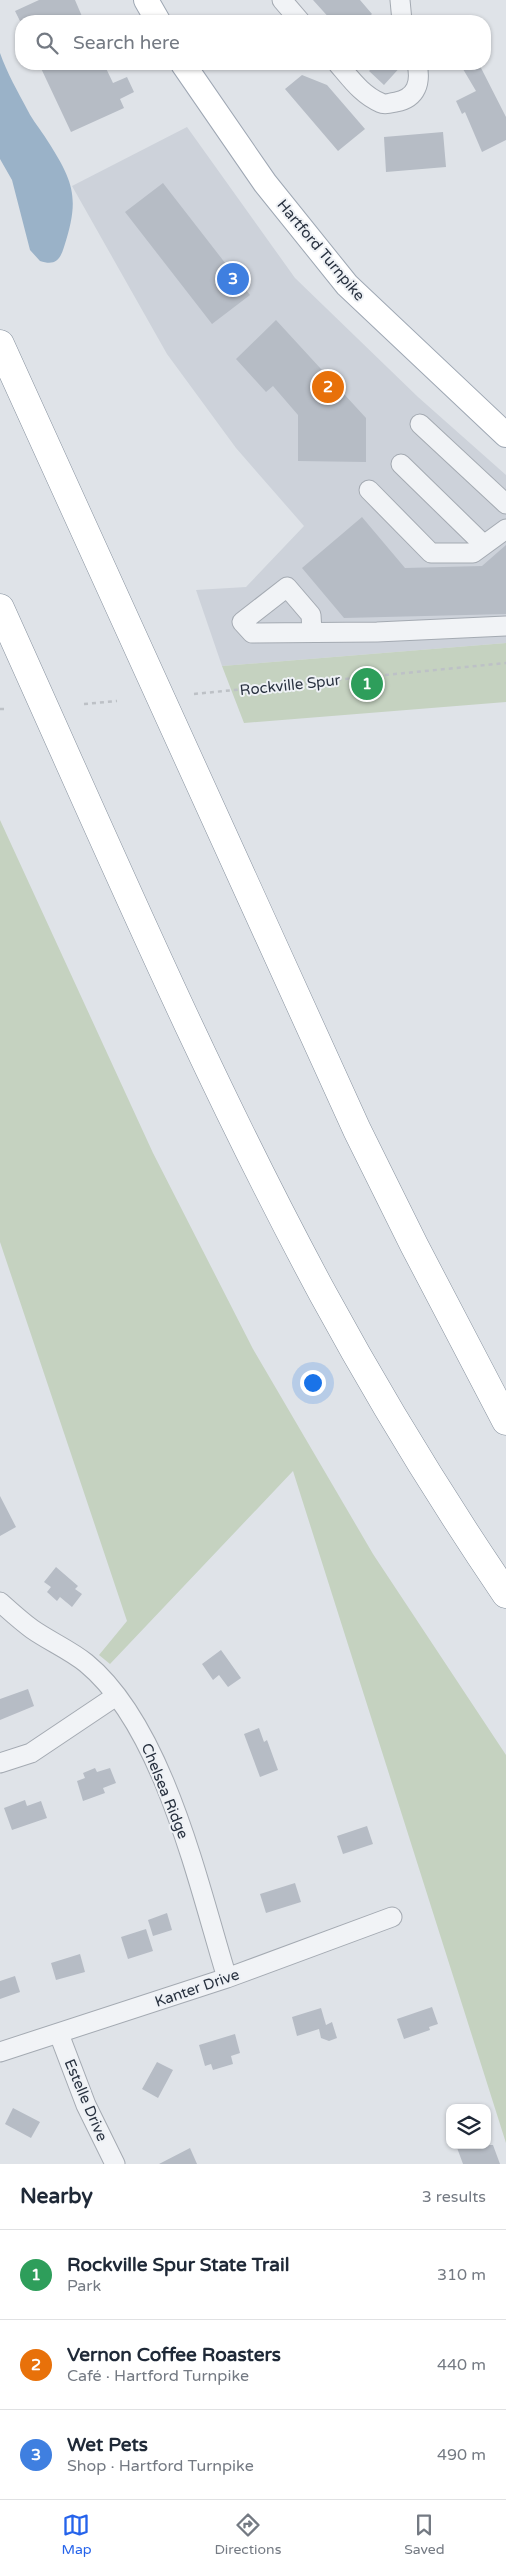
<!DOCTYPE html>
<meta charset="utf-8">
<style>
body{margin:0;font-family:"Varela Round",sans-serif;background:#f2f2f3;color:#1f2937}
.controls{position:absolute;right:15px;bottom:15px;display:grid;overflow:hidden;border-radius:10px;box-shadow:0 1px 4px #0004}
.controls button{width:45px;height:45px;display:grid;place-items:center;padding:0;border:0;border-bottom:1px solid #e0e1e3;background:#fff;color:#1f2937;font:25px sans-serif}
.you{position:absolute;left:312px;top:1382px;width:18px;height:18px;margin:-12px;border:4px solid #fff;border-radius:50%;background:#1a73e8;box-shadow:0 0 0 8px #1a73e833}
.badge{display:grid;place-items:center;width:32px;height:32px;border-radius:50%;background:#2563eb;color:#fff;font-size:16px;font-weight:700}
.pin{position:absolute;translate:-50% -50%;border:2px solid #fff;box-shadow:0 1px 5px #0006}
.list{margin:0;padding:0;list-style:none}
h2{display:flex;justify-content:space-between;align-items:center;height:65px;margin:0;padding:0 20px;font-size:21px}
h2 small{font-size:16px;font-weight:400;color:#747a83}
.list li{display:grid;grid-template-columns:32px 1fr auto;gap:15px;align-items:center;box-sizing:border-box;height:90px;padding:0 20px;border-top:1px solid #e0e1e3}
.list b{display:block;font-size:19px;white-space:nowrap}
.list p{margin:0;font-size:16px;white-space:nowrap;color:#747a83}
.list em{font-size:16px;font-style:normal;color:#747a83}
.icon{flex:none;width:28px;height:28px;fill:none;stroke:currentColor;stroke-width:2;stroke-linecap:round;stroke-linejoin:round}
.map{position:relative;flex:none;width:506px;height:2164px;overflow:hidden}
.search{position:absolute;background:#fff;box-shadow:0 1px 4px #0004;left:15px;right:15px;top:15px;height:55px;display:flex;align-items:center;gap:12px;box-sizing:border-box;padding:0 18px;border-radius:20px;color:#747a83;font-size:19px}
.sheet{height:335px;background:#fff}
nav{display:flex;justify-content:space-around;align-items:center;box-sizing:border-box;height:70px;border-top:1px solid #e0e1e3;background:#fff;font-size:14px;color:#747a83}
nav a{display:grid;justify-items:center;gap:2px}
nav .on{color:#2563eb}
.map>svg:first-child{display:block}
</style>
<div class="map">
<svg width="506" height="2164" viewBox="0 0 506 2164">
<rect width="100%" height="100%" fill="#dfe3e8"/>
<path fill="#cdd2da" d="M187 127 295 278 418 397 506 475V643L222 666 196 590 246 587 304 526 236 448 167 354 72 186Z"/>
<path fill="#c5d2c0" d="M506 643V702L244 723 222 666Z
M0 820 153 1153 253 1349 373 1554 506 1755V2143L293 1471 110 1664 99 1655 127 1621 0 1242Z"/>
<path fill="#9ab2c8" d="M0 53C7 73 18 92 28 111 33 121 41 130 47 140 74 182 80 198 64 247 60 260 55 266 40 261L30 250 12 180 0 159Z"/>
<path fill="#b6bcc5" d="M39 0H75L84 21H20L15 11Z
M313 0H360L372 14 364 21H332Z
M39 64H104L113 83 127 77 134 92 120 99 124 108 71 132Z
M376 64H403L384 85 369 71Z
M460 64H479L506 117V140L482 152 465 112 462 114 456 101 476 91Z
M302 75 327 85 365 129 338 151 285 89Z
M443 132 446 167 386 172 384 137Z
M163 183 250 295 212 324 125 212Z
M276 320 366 418V462L298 461V415L273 386 266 392 236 359Z
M362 517 405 568 482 566 506 545V614L344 618 302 568Z
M0 1496 16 1527 0 1536Z
M56 1567 78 1586 75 1589 82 1594 72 1607 60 1597 57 1601 47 1592 51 1587 44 1582Z
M221 1650 241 1678 228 1687 219 1675 213 1680 202 1664Z
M28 1689 34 1706 0 1720V1699Z
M259 1728 264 1742 267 1740 278 1770 260 1777 244 1734Z
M95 1768 97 1772 110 1768 116 1783 103 1788 105 1793 83 1801 77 1781 85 1778 83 1773Z
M25 1800 27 1806 41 1801 47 1818 12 1830 4 1808Z
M367 1826 373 1844 343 1854 337 1836Z
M295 1883 301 1902 266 1913 260 1894Z
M167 1913 172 1930 153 1936 148 1920Z
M146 1929 153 1951 128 1959 121 1937Z
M80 1954 85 1972 56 1980 51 1963Z
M15 1976 20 1992 0 1999V1981Z
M432 2007 438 2024 429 2027 430 2030 404 2039 397 2019Z
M321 2008 326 2025 332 2022 337 2038 329 2041 321 2038 319 2029 297 2036 292 2017Z
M235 2034 240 2053 231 2056 233 2064 213 2070 211 2064 205 2066 199 2045Z
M157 2062 173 2070 158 2098 142 2089Z
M13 2108 40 2122 31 2138 5 2124Z
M456 2145H493L500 2164H463Z
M190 2148 197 2164H159Z"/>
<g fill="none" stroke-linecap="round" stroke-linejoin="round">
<g stroke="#a4aab2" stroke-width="21">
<path id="minor" d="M282 0 300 21
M400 0 402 21
M338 64C351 79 362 95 381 103 385 105 391 103 396 102 417 98 421 82 417 64
M420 424 506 504
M369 490 431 553H473L484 545 401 464
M484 545 506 529
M312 632 311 615 287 587 242 622 252 633 377 632 506 626
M0 1602C10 1611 21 1621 32 1629 49 1641 70 1650 86 1663 164 1727 198 1884 227 1978
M0 1763 31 1753 116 1696
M59 2034 86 2105 115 2164
M0 2052 227 1978 392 1917"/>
</g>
<g stroke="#9ea7b3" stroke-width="26">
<path id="major" d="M146 0 158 21
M183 64 265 183 347 285 506 435"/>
</g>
<g stroke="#86919e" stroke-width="29">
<path id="highway" d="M0 344 357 1130 414 1245 506 1421
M0 608C104 838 203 1072 323 1294 379 1397 440 1497 506 1594"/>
</g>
<path stroke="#bdc1c6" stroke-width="2.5" stroke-dasharray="4 4" stroke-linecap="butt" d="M194 694 506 663
M84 704 117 701
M0 709H7"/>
<use href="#minor" stroke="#f1f3f6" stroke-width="19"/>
<use href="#major" stroke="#fff" stroke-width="24"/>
<use href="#highway" stroke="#fff" stroke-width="28"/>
</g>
<g text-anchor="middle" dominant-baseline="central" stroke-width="4" stroke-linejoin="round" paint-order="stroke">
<g font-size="15" fill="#28313f" stroke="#eef1f5">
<text transform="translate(321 250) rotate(50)">Hartford Turnpike</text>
<text transform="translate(290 685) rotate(-6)">Rockville Spur</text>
<text transform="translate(165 1791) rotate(68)">Chelsea Ridge</text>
<text transform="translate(197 1988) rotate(-19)">Kanter Drive</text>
<text transform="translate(86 2100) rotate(67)">Estelle Drive</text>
</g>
</g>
</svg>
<div class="controls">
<button><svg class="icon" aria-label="layers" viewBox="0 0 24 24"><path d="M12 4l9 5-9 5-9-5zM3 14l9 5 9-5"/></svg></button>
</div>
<div class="you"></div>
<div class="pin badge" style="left:367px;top:684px;background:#2e9e5b">1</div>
<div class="pin badge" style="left:328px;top:387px;background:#e8710a">2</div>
<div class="pin badge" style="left:233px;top:279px;background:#3f7fe0">3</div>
<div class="search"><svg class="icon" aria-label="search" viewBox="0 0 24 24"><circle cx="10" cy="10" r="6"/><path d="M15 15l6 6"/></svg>Search here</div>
</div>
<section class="sheet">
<h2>Nearby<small>3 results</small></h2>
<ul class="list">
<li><span class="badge" style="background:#2e9e5b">1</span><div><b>Rockville Spur State Trail</b><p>Park</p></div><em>310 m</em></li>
<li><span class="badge" style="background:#e8710a">2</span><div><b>Vernon Coffee Roasters</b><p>Café · Hartford Turnpike</p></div><em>440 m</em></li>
<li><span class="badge" style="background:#3f7fe0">3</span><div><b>Wet Pets</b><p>Shop · Hartford Turnpike</p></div><em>490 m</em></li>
</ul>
</section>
<nav>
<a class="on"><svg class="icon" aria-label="map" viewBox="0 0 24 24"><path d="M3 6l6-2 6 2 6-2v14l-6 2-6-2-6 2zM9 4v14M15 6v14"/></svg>Map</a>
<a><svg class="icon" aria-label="directions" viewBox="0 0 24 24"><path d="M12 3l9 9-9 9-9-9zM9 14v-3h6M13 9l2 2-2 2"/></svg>Directions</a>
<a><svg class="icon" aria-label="saved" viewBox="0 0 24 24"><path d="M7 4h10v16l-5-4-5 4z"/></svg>Saved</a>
</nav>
